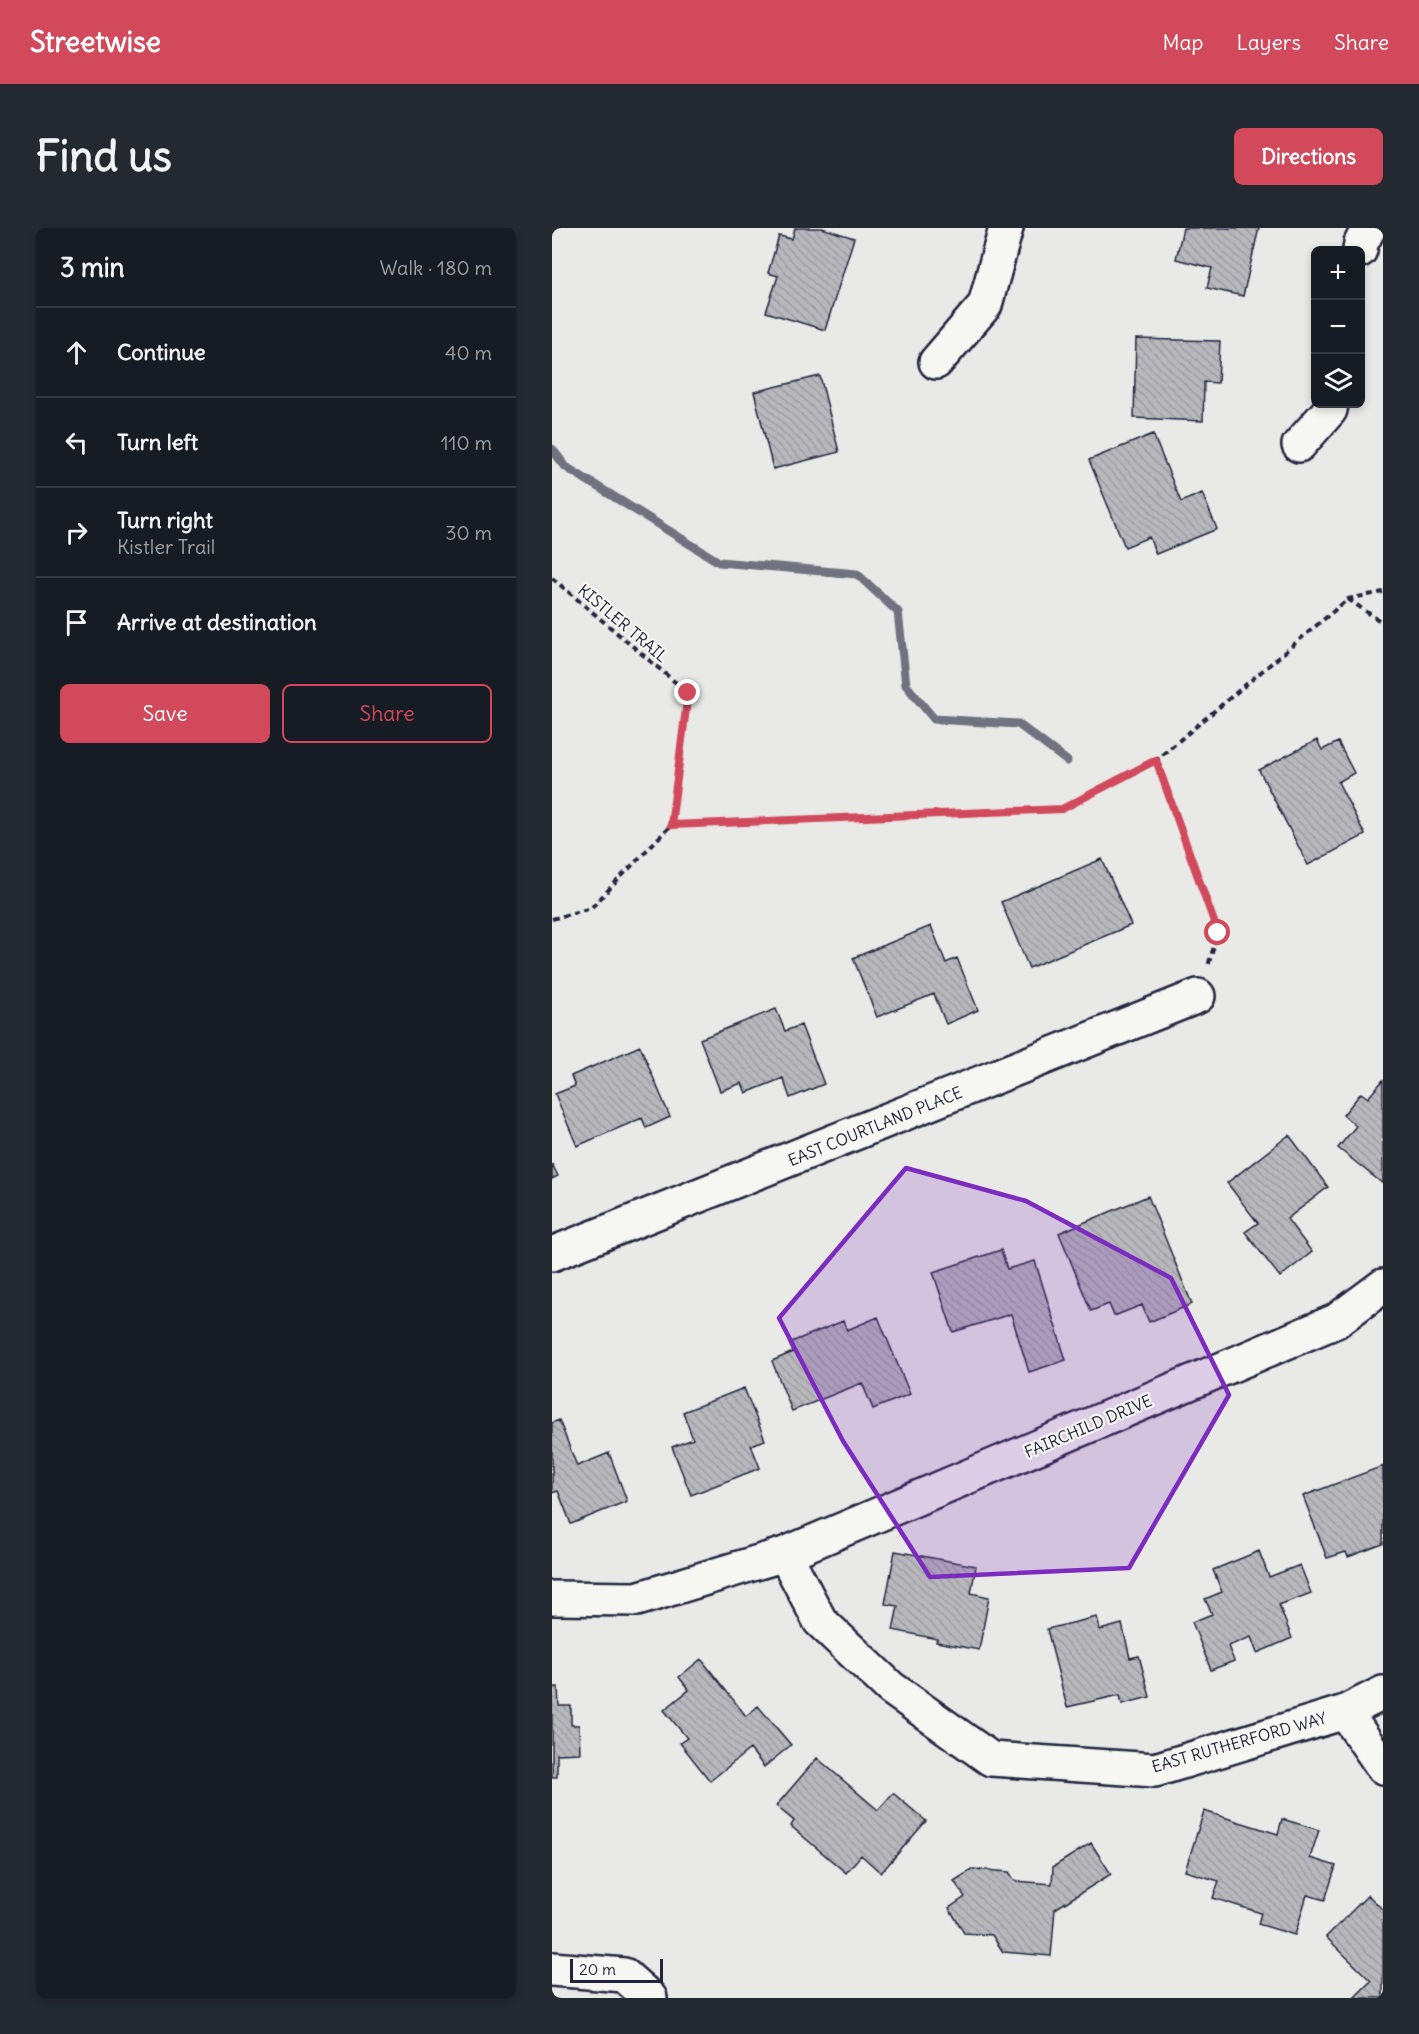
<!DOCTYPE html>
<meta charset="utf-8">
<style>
body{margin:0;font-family:Delius,sans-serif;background:#242831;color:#f1f3f6}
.controls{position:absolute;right:18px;top:18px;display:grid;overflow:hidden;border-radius:9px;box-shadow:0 3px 9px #0003}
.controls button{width:54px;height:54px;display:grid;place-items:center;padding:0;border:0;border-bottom:2px solid #363941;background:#171b24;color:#f1f3f6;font:30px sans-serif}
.scale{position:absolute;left:18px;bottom:15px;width:93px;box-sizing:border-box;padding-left:6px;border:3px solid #22223b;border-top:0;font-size:16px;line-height:21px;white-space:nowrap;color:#22223b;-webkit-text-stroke:4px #f6f6f2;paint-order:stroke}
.stop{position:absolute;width:18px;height:18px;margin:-14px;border:4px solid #d1495b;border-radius:50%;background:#fff}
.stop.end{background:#d1495b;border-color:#fff;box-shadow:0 2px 6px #0008}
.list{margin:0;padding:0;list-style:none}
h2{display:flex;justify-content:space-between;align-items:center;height:78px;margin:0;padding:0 24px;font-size:26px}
h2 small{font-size:20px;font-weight:400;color:#9ea1a6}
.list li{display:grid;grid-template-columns:39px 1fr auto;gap:18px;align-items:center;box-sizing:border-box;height:90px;padding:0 24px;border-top:2px solid #363941}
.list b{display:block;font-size:22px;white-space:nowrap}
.list p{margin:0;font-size:20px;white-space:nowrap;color:#9ea1a6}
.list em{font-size:20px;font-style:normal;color:#9ea1a6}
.actions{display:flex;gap:12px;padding:18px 24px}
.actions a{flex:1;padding:14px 0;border:2px solid #d1495b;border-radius:9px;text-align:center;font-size:21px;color:#d1495b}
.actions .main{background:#d1495b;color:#fff}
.icon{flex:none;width:33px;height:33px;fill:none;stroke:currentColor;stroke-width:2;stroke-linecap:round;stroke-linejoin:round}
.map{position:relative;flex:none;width:831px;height:1770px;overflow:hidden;border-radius:9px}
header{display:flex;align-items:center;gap:36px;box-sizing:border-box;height:84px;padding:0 30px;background:#d1495b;color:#fff}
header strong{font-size:28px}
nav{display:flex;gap:33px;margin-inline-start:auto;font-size:21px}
.intro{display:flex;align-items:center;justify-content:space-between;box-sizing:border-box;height:144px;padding:0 36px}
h1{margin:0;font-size:42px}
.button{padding:15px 27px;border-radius:9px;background:#d1495b;color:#fff;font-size:21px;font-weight:700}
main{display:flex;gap:36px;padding:0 36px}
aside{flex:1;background:#171b24;border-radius:9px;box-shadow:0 3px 9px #0003}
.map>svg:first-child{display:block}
</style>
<header>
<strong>Streetwise</strong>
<nav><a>Map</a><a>Layers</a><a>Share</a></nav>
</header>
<div class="intro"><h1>Find us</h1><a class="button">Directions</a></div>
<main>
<aside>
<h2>3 min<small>Walk · 180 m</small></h2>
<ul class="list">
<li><svg class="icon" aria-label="ahead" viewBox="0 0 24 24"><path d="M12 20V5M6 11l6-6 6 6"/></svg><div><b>Continue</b></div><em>40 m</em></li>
<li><svg class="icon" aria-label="left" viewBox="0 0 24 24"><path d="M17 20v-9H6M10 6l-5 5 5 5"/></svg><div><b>Turn left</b></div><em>110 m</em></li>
<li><svg class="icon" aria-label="right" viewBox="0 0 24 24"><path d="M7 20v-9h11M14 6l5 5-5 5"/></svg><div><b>Turn right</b><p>Kistler Trail</p></div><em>30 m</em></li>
<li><svg class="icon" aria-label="arrive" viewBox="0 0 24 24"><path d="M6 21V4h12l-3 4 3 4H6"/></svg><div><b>Arrive at destination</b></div></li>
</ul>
<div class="actions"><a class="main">Save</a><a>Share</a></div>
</aside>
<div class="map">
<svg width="831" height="1770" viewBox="0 0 831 1770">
<defs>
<pattern id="building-back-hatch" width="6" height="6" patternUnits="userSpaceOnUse" patternTransform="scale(1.5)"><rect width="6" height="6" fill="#b8b8bc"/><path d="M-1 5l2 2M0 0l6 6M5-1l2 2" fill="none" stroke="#9e9ea2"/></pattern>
</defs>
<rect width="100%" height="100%" fill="#e9e9e7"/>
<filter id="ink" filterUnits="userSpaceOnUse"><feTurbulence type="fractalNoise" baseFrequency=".0167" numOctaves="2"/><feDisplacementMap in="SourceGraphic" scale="12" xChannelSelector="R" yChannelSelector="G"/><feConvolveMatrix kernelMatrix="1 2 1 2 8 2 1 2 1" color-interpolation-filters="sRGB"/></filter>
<g filter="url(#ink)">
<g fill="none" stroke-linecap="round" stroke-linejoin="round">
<path stroke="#71717f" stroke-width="9" d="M0 221 14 239 167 334 305 346 346 384 354 457 382 491 466 496 515 533"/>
</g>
<path fill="url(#building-back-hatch)" stroke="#22223b" stroke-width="1.5" d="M243 0H270L302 10 273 102 214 84 226 48 216 45 227 8 240 11Z
M631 0H707L691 68 655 60 660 40 624 31Z
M584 111 668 113 666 155 652 154 651 193 582 190Z
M268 148 287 224 221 241 202 164Z
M601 206 629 274 650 265 665 301 604 326 597 309 573 319 537 232Z
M765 512 770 522 786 514 802 545 786 554 813 607 756 637 707 542Z
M550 631 579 697 477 740 449 674Z
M379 698 394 735 405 730 426 782 394 796 382 766 325 789 301 730Z
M224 781 233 803 249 797 272 856 238 870 231 850 194 865 190 855 168 863 148 811Z
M88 818 118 889 94 900 90 890 25 918 3 866 23 858 19 848Z
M831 852V956L786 920 804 898 791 887 809 865 816 870Z
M737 907 776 959 735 991 760 1024 728 1049 693 1004 706 995 675 955Z
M0 936 6 948 0 951Z
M596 968 640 1076 597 1094 590 1077 562 1088 557 1076 539 1083 507 1005Z
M449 1022 455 1041 483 1033 514 1132 477 1144 459 1086 401 1104 381 1044Z
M326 1089 358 1166 321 1181 310 1155 240 1183 220 1133 241 1124 237 1115 291 1093 295 1102Z
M192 1160 213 1212 199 1217 208 1240 139 1267 120 1219 141 1211 131 1184Z
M7 1192 25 1238 57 1225 75 1273 19 1296 6 1263 0 1265V1195Z
M831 1238V1316L796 1329 794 1324 775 1330 751 1268Z
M343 1323 424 1338 419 1365 437 1369 427 1422 384 1414 385 1411 341 1402 346 1378 333 1376Z
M707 1323 717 1349 748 1337 759 1365 727 1377 740 1410 705 1425 699 1409 676 1418 682 1433 659 1442 640 1394 660 1386 653 1371 670 1364 661 1342Z
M545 1389 548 1402 570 1396 578 1430 587 1428 598 1469 570 1476 568 1467 515 1479 495 1401Z
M149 1431 194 1488 206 1478 239 1517 212 1539 198 1521 158 1553 128 1515 135 1510 112 1482 137 1462 127 1449Z
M0 1459H6L7 1478H19V1497H27L28 1525 5 1526V1549H0Z
M265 1530 326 1582 341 1565 374 1593 329 1645 309 1627 294 1645 239 1598 242 1593 224 1578Z
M652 1583 726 1606 730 1591 767 1602 758 1630 784 1638 773 1672 755 1667 743 1707 706 1696 709 1685 661 1670 667 1653 633 1643Z
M539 1615 559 1646 503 1681 499 1728 451 1724 440 1707 412 1705 397 1680 413 1669 402 1653 421 1641 457 1644 463 1653 500 1656 501 1639Z
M816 1667 831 1682V1770H802L819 1753 774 1709Z"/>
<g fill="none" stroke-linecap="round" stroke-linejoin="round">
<g stroke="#22223b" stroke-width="38">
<path id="minor" d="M808 22 809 15 817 0
M384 134 433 77 454 0
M747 217 778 182 779 176
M0 1026 646 768
M233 1326 268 1393 339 1460 439 1531 603 1542 793 1484 831 1465
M0 1370 85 1371 233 1326 784 1093 831 1058
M793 1484 831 1539
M0 1741 72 1747 98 1770"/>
</g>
<path stroke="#22223b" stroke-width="4" stroke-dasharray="6 4.5" stroke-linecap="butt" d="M0 350 136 465 119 597
M796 371 831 395
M604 532 666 705 656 738
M0 691 39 680 119 597 510 581 604 532 796 371 831 364"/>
<use href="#minor" stroke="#f6f6f2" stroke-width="33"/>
</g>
</g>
<g fill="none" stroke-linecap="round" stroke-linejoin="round" filter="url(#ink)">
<path stroke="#d1495b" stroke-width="8" d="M136 465 119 597 510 581 604 532 666 705"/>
</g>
<path fill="#7b2cbf" fill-opacity="0.2" stroke="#7b2cbf" stroke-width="4.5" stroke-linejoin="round" d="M354 940 474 973 619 1050 677 1167 577 1340 378 1349 291 1213 227 1090Z"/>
<g text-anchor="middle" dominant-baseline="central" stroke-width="4.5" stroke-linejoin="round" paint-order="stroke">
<g font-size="16" fill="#22223b" stroke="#f6f6f2">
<text transform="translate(71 395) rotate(40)">KISTLER TRAIL</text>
<text transform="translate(323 898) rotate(-22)">EAST COURTLAND PLACE</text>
<text transform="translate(536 1198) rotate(-23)">FAIRCHILD DRIVE</text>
<text transform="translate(687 1514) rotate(-16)">EAST RUTHERFORD WAY</text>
</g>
</g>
</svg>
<div class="controls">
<button>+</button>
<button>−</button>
<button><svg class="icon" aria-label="layers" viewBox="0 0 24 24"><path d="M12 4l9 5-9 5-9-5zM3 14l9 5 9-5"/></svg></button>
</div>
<div class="scale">20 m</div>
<div class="stop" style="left:666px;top:705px"></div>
<div class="stop end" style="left:136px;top:465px"></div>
</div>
</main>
